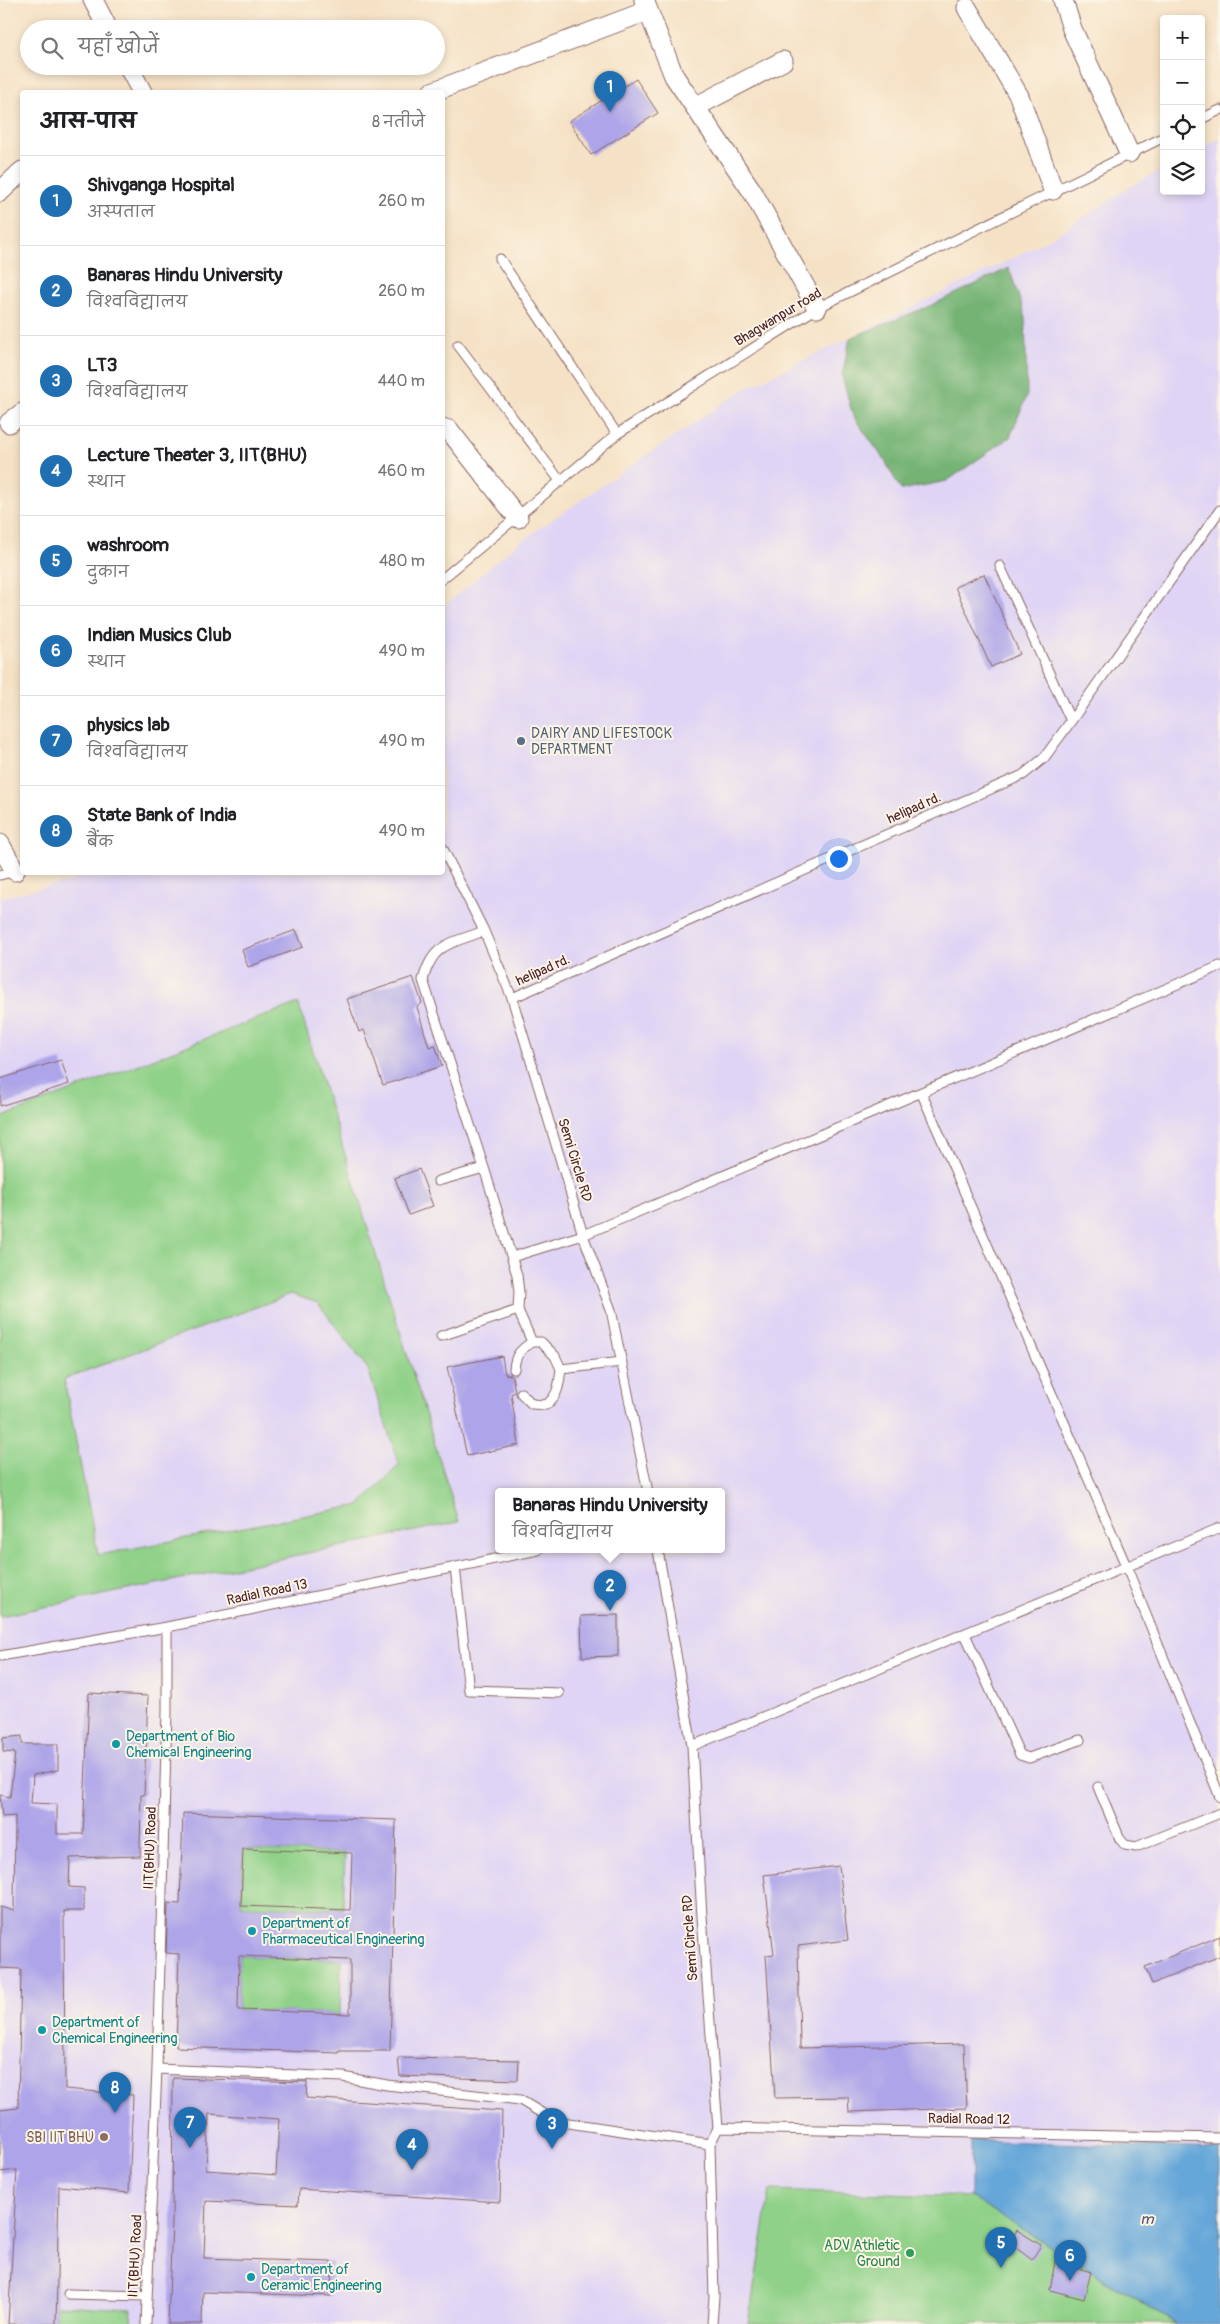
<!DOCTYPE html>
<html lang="hi">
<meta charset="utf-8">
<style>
body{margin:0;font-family:Pangolin,"Playpen Sans Deva",sans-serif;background:#f2f2f2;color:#202124}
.controls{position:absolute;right:15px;top:15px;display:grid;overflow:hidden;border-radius:5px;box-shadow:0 2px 8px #0003}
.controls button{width:45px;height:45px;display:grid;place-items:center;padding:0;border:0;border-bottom:1px solid #e0e0e0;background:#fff;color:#202124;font:25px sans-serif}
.you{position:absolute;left:838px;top:858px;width:18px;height:18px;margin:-12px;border:4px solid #fff;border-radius:50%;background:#1a73e8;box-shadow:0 0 0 8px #1a73e833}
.badge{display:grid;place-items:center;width:32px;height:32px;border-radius:50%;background:#1f6fb2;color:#fff;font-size:16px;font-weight:700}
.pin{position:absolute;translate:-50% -41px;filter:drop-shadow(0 1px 2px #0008)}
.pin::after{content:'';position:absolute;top:26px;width:18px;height:15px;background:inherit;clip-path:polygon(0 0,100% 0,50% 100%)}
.popup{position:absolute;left:495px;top:1488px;width:230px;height:65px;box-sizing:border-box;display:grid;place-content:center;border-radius:5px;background:#fff;filter:drop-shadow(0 1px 4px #0005);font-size:16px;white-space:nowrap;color:#757577}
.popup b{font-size:19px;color:#202124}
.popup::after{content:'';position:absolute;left:50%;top:100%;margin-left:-10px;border:10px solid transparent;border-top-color:#fff}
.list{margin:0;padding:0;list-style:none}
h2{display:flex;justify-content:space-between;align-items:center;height:65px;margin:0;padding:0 20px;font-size:21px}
h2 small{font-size:16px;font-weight:400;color:#757577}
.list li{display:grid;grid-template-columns:32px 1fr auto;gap:15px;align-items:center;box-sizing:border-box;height:90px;padding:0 20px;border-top:1px solid #e0e0e0}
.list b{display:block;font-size:19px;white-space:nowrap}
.list p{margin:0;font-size:16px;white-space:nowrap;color:#757577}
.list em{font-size:16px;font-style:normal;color:#757577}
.icon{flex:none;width:28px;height:28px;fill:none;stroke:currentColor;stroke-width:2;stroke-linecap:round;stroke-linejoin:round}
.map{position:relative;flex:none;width:1220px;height:2324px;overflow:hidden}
.search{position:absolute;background:#fff;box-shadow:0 2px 8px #0003;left:20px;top:20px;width:425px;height:55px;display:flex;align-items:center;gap:12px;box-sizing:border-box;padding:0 18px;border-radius:28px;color:#757577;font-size:19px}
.panel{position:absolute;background:#fff;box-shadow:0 2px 8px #0003;left:20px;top:90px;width:425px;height:785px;border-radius:5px}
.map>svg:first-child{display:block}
</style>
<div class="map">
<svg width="1220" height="2324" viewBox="0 0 1220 2324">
<rect width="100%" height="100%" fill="#fcf5e5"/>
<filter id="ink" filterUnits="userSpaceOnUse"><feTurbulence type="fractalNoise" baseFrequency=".02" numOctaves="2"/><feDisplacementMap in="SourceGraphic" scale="10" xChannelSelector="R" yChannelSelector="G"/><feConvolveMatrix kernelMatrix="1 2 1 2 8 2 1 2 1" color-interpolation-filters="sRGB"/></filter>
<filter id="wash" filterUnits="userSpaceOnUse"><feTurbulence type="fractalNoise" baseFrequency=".0096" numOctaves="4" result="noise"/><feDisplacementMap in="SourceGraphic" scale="20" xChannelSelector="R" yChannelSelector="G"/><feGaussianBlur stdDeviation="1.12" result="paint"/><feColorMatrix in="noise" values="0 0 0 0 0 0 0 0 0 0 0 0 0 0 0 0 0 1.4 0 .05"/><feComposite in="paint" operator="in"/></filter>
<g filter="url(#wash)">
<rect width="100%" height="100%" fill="#f5e1c5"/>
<path fill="#dfd4f5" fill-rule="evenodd" d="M1220 138V2324H0V898L71 881 84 873 442 872 443 607 518 543 741 391 1003 263 1053 237 1133 185 1164 168V191H1201V148ZM499 1492H721V1550H499Z"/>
<path fill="#90d189" stroke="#6d785a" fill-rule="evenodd" d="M298 1003 459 1522 0 1616V1118ZM291 1294 318 1303 368 1369 399 1465 360 1505 98 1555 64 1379Z
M243 1849 345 1853 343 1909 241 1906Z
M239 1956 341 1960 340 2014 238 2010Z
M770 2190 971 2197 1176 2324H748Z
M57 2305 132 2309 131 2324H56Z"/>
<path fill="#74b375" stroke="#5f6950" d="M1009 268 1025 315 1027 395 1010 437 947 481 901 490 885 461 853 416 842 376 850 338 932 305Z"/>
<path fill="#66a7d9" stroke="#586382" d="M971 2140 1220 2149V2324H1177L971 2197Z"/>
<g id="blocks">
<path fill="#ada4e9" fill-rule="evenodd" d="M636 79 658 113 591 155 569 121Z
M984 574 1020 654 991 667 955 587Z
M296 930 303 947 248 967 242 950Z
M413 977 422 1003 417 1007 429 1047 435 1045 442 1066 383 1085 364 1030 359 1032 347 999Z
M61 1060 69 1084 0 1106V1079Z
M419 1169 433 1206 409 1215 395 1178Z
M502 1356 505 1374 512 1375 515 1392 511 1394 519 1445 467 1456 447 1367Z
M618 1615V1656L582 1657 581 1616Z
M89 1693 148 1696 144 1795H141L140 1856 70 1858 69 1887 84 1888V1911H64L65 2089 133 2095 129 2193 59 2186 56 2324H8L17 2170 0 2172V2110L18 2108 21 1969 0 1968V1907L14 1911 15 1816 2 1817 0 1795 10 1797 15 1753 3 1752V1738L22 1736V1744H58V1770L33 1775 31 1803 57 1804V1834H83Z
M183 1813 396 1820 390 2051H339V2053L176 2047 179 1954 166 1953 168 1903 180 1904ZM243 1849 352 1853 350 1910 241 1906ZM239 1956 350 1960V2014L238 2010Z
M839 1866 848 1940 798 1946 800 2048 964 2044 967 2108 849 2112 848 2097 775 2098 766 1955 774 1954 764 1875Z
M1220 1936V1956L1152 1984 1145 1967Z
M398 2058 519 2060 518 2080 400 2076Z
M173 2078 307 2082 306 2098 502 2111 500 2202 299 2189 298 2205 206 2201 204 2258 332 2262 331 2296 203 2292 202 2324H168L172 2221ZM209 2114 279 2119 276 2175 206 2170Z
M1017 2230 1041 2245 1032 2260 1010 2243Z
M1055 2261 1091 2272 1084 2299 1050 2290Z"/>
</g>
</g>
<g filter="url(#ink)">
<use href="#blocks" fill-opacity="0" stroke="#866361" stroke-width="1"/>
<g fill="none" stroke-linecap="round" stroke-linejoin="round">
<g stroke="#866361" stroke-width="11">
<path id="service" d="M1201 119 1220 110
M500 259 617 434
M458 345 561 482
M1000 566 1071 721
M442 579 617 434 817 308 1164 137
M442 847 484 931 512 998 583 1235 611 1310 648 1492
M0 875 15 871
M484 931C451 944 433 942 423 980L484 1168 517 1275 519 1292 518 1310
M512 998 1023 775 1044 758 1071 721 1220 510
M922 1094 1127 1568 1220 1797
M438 1181 484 1168
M512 1257 583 1235 1220 966
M441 1336 518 1310 532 1342H541L555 1356 561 1369 622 1362
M514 1369C515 1355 520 1350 532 1342
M521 1393 532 1404 546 1405C559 1395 559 1384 561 1369
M658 1550 692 1746 702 1916 718 2128 710 2144 714 2297 712 2324
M455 1567 469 1690 559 1693
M167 1627V1712L157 2069 343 2077 387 2085 520 2100 555 2121 710 2144
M965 1634 1020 1755 1029 1758 1080 1740
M0 1656 167 1627 538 1550
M692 1746 1220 1528
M1098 1787 1120 1839 1125 1845 1136 1847 1220 1813
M718 2128 1220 2138
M68 2294 146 2296
M146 2324 157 2069"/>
</g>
<g stroke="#866361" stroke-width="21">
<path id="minor" d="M93 0 108 29
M644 0 674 76 752 191 817 308
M1063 0 1072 29 1129 153
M967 8 1019 96 1053 190
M128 66 142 92
M432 92 647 11
M697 106 783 61
M0 192 22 171
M9 423 22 413
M442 428 449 430 518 518
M0 844 15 871"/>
</g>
<use href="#service" stroke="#fff" stroke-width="9"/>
<use href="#minor" stroke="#fff" stroke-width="19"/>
</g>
</g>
<circle fill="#5c6f8a" stroke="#fcf5e5" stroke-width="2" cx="521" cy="741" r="5"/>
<g fill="#0f9aa8" stroke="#fcf5e5" stroke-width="2">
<circle cx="116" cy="1744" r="5"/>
<circle cx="252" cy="1931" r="5"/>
<circle cx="42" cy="2030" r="5"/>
<circle cx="251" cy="2277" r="5"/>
</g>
<circle fill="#8d6e63" stroke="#fcf5e5" stroke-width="2" cx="104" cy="2137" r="5"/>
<circle fill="#2e9e5b" stroke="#fcf5e5" stroke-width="2" cx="910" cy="2253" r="5"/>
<g text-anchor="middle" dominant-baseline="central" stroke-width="4" stroke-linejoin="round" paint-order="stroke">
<g font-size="14" fill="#4a1f2b" stroke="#fcf5e5">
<text transform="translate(778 317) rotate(-31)">Bhagwanpur road</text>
<text transform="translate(914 808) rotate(-24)">helipad rd.</text>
<text transform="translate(543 970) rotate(-24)">helipad rd.</text>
<text transform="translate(575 1160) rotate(73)">Semi Circle RD</text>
<text transform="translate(267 1592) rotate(-12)">Radial Road 13</text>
<text transform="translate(150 1848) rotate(-88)">IIT(BHU) Road</text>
<text transform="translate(690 1938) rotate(-94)">Semi Circle RD</text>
<text transform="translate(969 2119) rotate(1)">Radial Road 12</text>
<text transform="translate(135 2256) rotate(-87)">IIT(BHU) Road</text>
</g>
<g font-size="14" fill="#4e5e75" stroke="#fcf5e5" text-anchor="start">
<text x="531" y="733">DAIRY AND LIFESTOCK<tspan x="531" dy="16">DEPARTMENT</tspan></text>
</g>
<g font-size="14" fill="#0d838f" stroke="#fcf5e5" text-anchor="start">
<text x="126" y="1736">Department of Bio<tspan x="126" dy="16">Chemical Engineering</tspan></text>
<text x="262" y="1923">Department of<tspan x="262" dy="16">Pharmaceutical Engineering</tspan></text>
<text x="52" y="2022">Department of<tspan x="52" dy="16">Chemical Engineering</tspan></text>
<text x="261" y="2269">Department of<tspan x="261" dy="16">Ceramic Engineering</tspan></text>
</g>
<g font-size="14" fill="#785e54" stroke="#fcf5e5" text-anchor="end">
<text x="94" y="2137">SBI IIT BHU</text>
</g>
<g font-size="14" fill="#27864d" stroke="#fcf5e5" text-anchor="end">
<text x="900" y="2245">ADV Athletic<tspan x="900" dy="16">Ground</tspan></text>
</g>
<g font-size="15" font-style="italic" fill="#555571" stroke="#fcf5e5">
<text x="1147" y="2219">m</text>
</g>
</g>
</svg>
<div class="controls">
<button>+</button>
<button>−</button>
<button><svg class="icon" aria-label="locate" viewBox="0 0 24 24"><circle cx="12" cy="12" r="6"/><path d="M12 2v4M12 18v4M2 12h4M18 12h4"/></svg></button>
<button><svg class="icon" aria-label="layers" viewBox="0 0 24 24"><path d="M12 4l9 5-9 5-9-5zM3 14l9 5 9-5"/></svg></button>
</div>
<div class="you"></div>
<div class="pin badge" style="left:610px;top:112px">1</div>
<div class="pin badge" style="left:610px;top:1611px">2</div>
<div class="popup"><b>Banaras Hindu University</b>विश्वविद्यालय</div>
<div class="pin badge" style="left:552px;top:2149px">3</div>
<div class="pin badge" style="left:412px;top:2170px">4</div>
<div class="pin badge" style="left:1001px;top:2268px">5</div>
<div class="pin badge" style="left:1070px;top:2281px">6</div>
<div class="pin badge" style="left:190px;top:2148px">7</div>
<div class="pin badge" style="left:115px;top:2113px">8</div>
<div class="search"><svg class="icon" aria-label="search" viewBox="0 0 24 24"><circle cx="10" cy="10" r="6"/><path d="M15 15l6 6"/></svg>यहाँ खोजें</div>
<section class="panel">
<h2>आस-पास<small>8 नतीजे</small></h2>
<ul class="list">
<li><span class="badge">1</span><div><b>Shivganga Hospital</b><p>अस्पताल</p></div><em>260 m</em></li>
<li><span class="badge">2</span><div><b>Banaras Hindu University</b><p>विश्वविद्यालय</p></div><em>260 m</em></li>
<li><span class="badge">3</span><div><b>LT3</b><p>विश्वविद्यालय</p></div><em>440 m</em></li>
<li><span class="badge">4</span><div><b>Lecture Theater 3, IIT(BHU)</b><p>स्थान</p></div><em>460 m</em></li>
<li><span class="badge">5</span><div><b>washroom</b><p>दुकान</p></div><em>480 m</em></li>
<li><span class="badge">6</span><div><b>Indian Musics Club</b><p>स्थान</p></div><em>490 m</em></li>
<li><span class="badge">7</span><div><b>physics lab</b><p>विश्वविद्यालय</p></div><em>490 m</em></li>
<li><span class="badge">8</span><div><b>State Bank of India</b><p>बैंक</p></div><em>490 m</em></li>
</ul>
</section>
</div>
